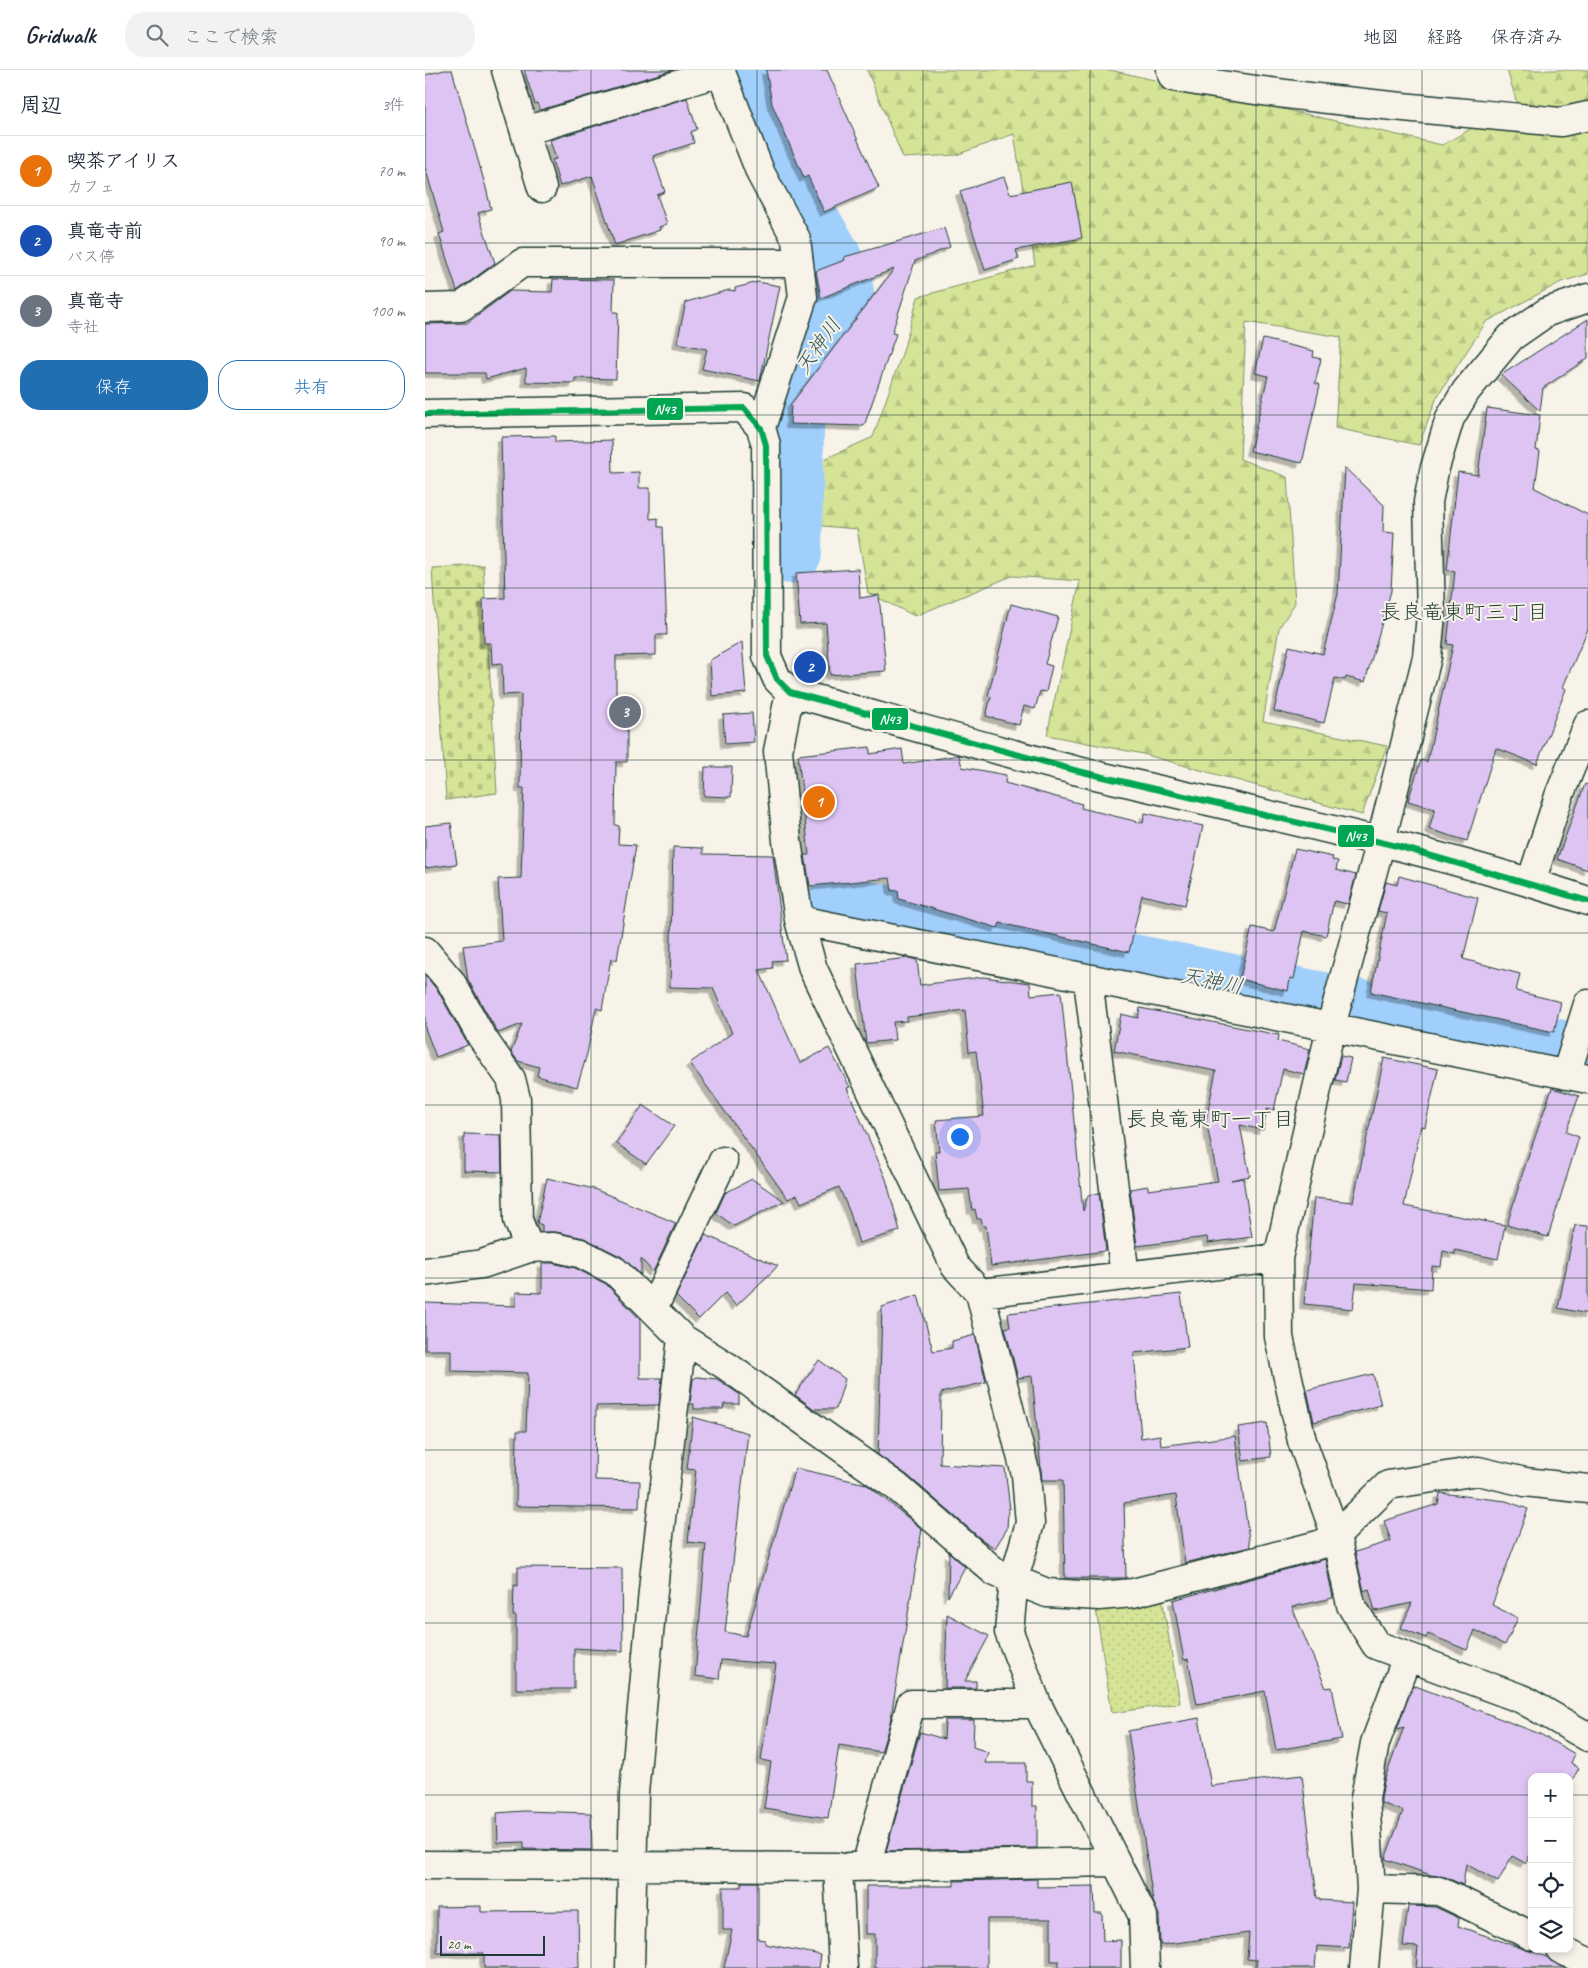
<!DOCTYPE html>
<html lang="ja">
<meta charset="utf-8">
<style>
body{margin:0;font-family:Caveat,"Klee One",sans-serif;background:#f2f2f3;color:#1f2937}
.controls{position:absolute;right:15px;bottom:15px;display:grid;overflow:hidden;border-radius:10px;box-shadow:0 2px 8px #0003}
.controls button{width:45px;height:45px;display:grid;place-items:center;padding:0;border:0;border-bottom:1px solid #e0e1e3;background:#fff;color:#1f2937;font:25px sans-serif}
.scale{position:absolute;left:15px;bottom:12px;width:105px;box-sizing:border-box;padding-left:5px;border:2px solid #1f3d34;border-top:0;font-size:14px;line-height:18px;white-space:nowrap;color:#1f3d34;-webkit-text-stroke:4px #f7f3e8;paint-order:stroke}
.you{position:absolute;left:534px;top:1066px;width:18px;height:18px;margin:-12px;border:4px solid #fff;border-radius:50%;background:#1a73e8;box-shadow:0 0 0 8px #1a73e833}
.badge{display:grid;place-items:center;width:32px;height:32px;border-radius:50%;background:#1f6fb2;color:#fff;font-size:16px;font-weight:700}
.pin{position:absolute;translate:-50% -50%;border:2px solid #fff;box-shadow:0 1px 5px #0006}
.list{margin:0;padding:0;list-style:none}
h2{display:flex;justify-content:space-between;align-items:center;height:65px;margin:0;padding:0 20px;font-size:21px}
h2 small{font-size:16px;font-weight:400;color:#747a83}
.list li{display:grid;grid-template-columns:32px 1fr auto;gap:15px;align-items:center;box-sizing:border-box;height:70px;padding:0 20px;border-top:1px solid #e0e1e3}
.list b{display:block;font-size:19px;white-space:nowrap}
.list p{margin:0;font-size:16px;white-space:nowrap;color:#747a83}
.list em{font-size:16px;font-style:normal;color:#747a83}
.actions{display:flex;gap:10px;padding:15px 20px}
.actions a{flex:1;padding:11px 0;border:1px solid #1f6fb2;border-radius:20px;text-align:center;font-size:18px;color:#1f6fb2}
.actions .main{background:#1f6fb2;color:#fff}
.icon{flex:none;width:28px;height:28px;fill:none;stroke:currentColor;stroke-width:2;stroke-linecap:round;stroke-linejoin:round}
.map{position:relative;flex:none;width:1163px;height:1898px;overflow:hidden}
header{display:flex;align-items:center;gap:30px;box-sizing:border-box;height:70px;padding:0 25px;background:#fff;border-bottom:1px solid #e0e1e3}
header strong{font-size:24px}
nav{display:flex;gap:28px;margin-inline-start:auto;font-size:18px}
.search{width:350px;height:45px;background:#f2f2f3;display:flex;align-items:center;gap:12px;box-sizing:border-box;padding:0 18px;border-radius:20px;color:#747a83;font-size:19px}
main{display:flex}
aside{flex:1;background:#fff}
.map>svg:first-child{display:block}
</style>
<header>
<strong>Gridwalk</strong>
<div class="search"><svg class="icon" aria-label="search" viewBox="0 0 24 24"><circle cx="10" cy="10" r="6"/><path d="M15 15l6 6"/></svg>ここで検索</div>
<nav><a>地図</a><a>経路</a><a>保存済み</a></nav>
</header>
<main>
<aside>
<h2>周辺<small>3件</small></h2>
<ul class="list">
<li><span class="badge" style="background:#e8710a">1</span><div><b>喫茶アイリス</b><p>カフェ</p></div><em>70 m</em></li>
<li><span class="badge" style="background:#1a4fb4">2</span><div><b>真竜寺前</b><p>バス停</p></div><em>90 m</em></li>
<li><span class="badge" style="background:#6b7280">3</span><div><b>真竜寺</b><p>寺社</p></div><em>100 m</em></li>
</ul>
<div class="actions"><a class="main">保存</a><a>共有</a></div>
</aside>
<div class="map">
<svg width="1163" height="1898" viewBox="0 0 1163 1898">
<defs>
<pattern id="grass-dots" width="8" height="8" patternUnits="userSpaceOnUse" patternTransform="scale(1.25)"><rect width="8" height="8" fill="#d6e497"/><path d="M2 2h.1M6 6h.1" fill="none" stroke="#b7c483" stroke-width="1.8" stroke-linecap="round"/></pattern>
<pattern id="forest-firs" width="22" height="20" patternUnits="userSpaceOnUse" patternTransform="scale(1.25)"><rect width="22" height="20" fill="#d6e497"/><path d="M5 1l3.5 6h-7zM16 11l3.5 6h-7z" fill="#b7c483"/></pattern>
<pattern id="cemetery-stones" width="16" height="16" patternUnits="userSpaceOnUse" patternTransform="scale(1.25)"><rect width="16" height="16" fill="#d6e497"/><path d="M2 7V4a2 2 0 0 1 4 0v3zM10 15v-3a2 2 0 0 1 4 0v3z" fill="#b7c483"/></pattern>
<filter id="shadow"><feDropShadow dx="-4.5" dy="4.5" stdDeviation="0" flood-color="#0004"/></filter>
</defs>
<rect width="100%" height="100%" fill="#f7f3e8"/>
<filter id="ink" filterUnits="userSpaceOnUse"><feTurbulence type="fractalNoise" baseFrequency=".02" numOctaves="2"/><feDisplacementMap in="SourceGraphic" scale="10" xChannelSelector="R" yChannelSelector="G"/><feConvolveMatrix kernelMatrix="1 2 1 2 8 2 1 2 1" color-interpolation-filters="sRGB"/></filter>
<g filter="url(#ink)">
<path fill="url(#grass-dots)" stroke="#7a9066" d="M737 1528 755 1633 687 1643 671 1539Z"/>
<path fill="url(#forest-firs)" stroke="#7a9066" d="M442 0H685L1017 75 1092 33 1082 0H1163V204L1136 212 1061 252 1012 327 994 375 910 358 916 267 821 252 815 389 862 407 870 533 854 558 838 651 962 676 937 745 718 684 622 665 655 511 587 506 490 546 443 523 432 459 375 454 371 390 393 392 448 367 478 281 493 227 610 195 589 64 531 85 478 88Z"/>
<path fill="url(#cemetery-stones)" stroke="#7a9066" d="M58 495 72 723 21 730 7 498Z"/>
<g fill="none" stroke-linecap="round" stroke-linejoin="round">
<path stroke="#a1cffc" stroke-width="62" d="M323 0C333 39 347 78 363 116 378 149 426 203 418 240 412 264 385 285 369 303L366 483
M412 836 1163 986"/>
</g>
<path fill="#dec4f3" stroke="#1f3d34" filter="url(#shadow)" d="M19 0H27L61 118 66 139 53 143 70 193 32 221 14 164 19 162 0 97V5Z
M99 0H248L115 40 112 33 110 34Z
M341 0H402L454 118 399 142 383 106 379 108 347 34Z
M262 28 272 59 266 62 269 73 228 86 240 122 232 125 242 154 234 157 235 160 190 175 167 106 135 116 127 90 131 89 125 70Z
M579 107 585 124 647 112 657 168 591 180 594 189 560 200 535 121Z
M519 158 525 177 490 191 467 263 471 264 439 356 365 354 366 334 469 199 396 228 391 201 420 190 419 187Z
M128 209 189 210 188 242H193L191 309 150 308V313L101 312V298L61 309 60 303H0V254L42 253 85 221 127 222Z
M333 212 355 216 335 311 277 299 282 279 252 273 261 232 304 220 310 221V218Z
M1163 249V288L1118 318 1115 341 1076 305Z
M838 269 889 281 888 287 896 289 890 313 895 315 877 393 825 381 843 306 830 303Z
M1062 338 1115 345 1111 380 1115 381 1110 418 1163 445V559L1138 617 1141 619 1112 694 1071 678 1042 771 1004 759 1010 739 983 731 996 690 1002 692 1028 575 1022 574 1030 501 1022 500 1033 402 1053 405Z
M130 366V372L187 370 188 403 214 402V418H225V449L233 448V457H238L242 565H231V585L191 586V645H202V692H191L190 755 194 756 193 774 211 775 192 890 186 888 177 940 171 938 162 984 152 1017 112 1006 114 997 93 991 86 982 97 954 73 963 43 910 38 876 77 871 73 809 96 808 99 718H95L96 624 78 625 77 593 67 594 66 573H59L58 529 80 528 76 367Z
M920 398 959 435 958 462 969 463 966 521 940 612 921 607 920 610 910 608 899 653 849 641 864 576 898 584 913 524Z
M433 499 435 528 454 525 461 601 405 605 401 553 375 554 371 503Z
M586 534 633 547 620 594 627 596 621 622 615 621 610 639 599 636 594 655 561 646 566 627 563 626Z
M317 572 321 623 287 626 285 590Z
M327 643 329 672 300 674 298 645Z
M445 677V684L477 679 479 694 534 685 537 697 581 705 580 713 657 734 656 738 718 753 720 743 778 756 760 835 717 825 704 882 575 853 573 858 474 829 473 820 467 821 465 808 385 816 380 785H384L373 685Z
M280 697H307L306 727 279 726Z
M1160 714 1163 715V800L1132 789Z
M26 753 32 794 0 798V756Z
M248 777 278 778V784L348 785 361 890 347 891 348 898 334 900 375 993 404 978 425 1017 422 1018 461 1109 475 1161 434 1173 425 1143 414 1117 376 1133 372 1125 363 1129 265 993 307 963 288 918 245 917Z
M870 779 908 787 907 790 913 791 911 800 931 805 923 834 909 831 901 866 879 861 869 909 865 908 863 921 815 909 827 857 849 862Z
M974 806 1053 828 1038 889 1095 904 1091 921 1136 932 1129 962 946 922 962 843 953 841 961 812 972 815Z
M484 888 492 890 495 915 558 907 605 913 606 925 636 922 658 1141 663 1125 674 1123 681 1181 566 1196 561 1156H558L556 1149H552L550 1139 547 1140 544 1119 514 1121 510 1081H514L511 1050 559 1046 551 981 544 982 540 940 482 947V951L468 952 470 970 441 973 432 894Z
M0 905 13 921 43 975 11 987 0 958Z
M715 938 854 965 853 971 885 979 879 1004 858 999 849 1040 842 1039 838 1060 815 1055 825 1106 806 1110 818 1108 827 1167 783 1173 782 1167 712 1176 705 1119 723 1116V1120L793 1111 781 1050 791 1001 689 981 696 944 713 948Z
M916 986 926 988 921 1012 910 1010Z
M959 988 1013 999 1000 1057 996 1056 979 1136 1080 1155 1073 1189 1030 1180V1184L1018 1181 1016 1197 1007 1196 1006 1219 931 1213 928 1239 879 1234 889 1128 928 1132Z
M1127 1018 1154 1026 1141 1062 1154 1067 1123 1167 1082 1155 1097 1105Z
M218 1035 249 1056 221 1094 191 1073Z
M39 1064 76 1065 77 1102 39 1101Z
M122 1108 169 1119 251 1153 228 1202 216 1189V1205L197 1187 159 1168 131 1162H117V1155L112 1153Z
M327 1109 359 1131 309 1156 291 1143 300 1123Z
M1150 1155 1163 1156V1244L1133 1238Z
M280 1165 353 1196 311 1236 300 1223 274 1249 251 1226Z
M117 1193H127L150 1198 181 1214 215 1249V1308H237L234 1335 171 1336 170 1410 215 1411 214 1438 91 1436 92 1361H101L103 1303 26 1301V1280H0V1233L91 1236V1222L117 1223Z
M756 1224 763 1277 709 1283 716 1368 735 1365 736 1376 810 1366 825 1477 760 1493 751 1425 699 1433 701 1508H640L638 1410H617L607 1306 593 1308 580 1258 585 1257 583 1243Z
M493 1225 508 1281 527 1278V1271L550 1265 561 1312 516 1323 515 1394 580 1398 585 1439H583L582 1459 570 1478 556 1469 482 1405 453 1385 457 1237Z
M394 1290 420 1309 411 1339H389L370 1325Z
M948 1304 956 1335 889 1352 882 1320Z
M272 1307 292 1309 314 1324V1334H299L298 1339H269V1334H265L268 1309Z
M268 1347 323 1363 300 1562 321 1566 370 1398 441 1414 497 1459 465 1653 456 1682 414 1675 403 1748 339 1738 346 1692 336 1690 351 1594 296 1590 294 1609 270 1606 281 1474 263 1472 271 1400 262 1399Z
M842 1353 846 1387 818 1391 813 1357Z
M1015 1423 1081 1431 1103 1439 1067 1535 1093 1548 1080 1575 1050 1560 1042 1580 1003 1564 1001 1568 976 1558 987 1533 950 1541 944 1519 939 1521 930 1482 966 1471 959 1451 1013 1434Z
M524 1482 540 1497 523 1527Z
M900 1489 908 1528 867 1537 901 1618 907 1617 917 1669 851 1680 840 1621 772 1634 763 1589 759 1590 748 1530Z
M93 1497 197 1498 198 1581 149 1578V1619H91V1546H88L89 1515 93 1516Z
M522 1544 564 1566 540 1611H551V1618H520Z
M988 1615 1115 1664 1150 1684 1146 1693 1154 1698 1144 1716V1707H1107V1782L1100 1793 1087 1786 1073 1812 1041 1794 1038 1815 1020 1807 1006 1805 960 1789 978 1741 956 1733V1729L959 1711 979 1657 972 1659Z
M774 1648 786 1716 877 1705 892 1828H895V1830L927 1832 924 1878 892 1876 890 1898H831L832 1890 822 1889 824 1863 735 1875 734 1845 728 1831 703 1661Z
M520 1650H549L548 1677 563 1682 560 1693H601V1711H607V1736H612V1778L461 1781 495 1662 519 1669Z
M98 1741 166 1743 167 1780 99 1779V1772L73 1773 72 1743Z
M612 1809V1817L669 1816 670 1843H677L678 1871 696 1870V1898H634V1891H626V1849H562V1898H450V1864H441V1816H529V1811Z
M317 1812H333V1869L340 1870V1874L396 1885 394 1898H299L307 1860H298V1817H316Z
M56 1836V1842L153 1841 154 1898H59V1883H12V1837Z
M983 1836 1010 1837 1034 1848 1033 1856 1122 1887 1139 1898H991L993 1877 978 1876Z"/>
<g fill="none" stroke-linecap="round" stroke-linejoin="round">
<g stroke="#1f3d34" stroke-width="31">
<path id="minor" d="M81 0 117 118
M295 0 336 104 371 169 378 227 336 358
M746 0 748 7C876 30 1006 39 1136 52L1163 46
M100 61 295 2
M1163 228 1122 242 1086 267 1041 321 1025 348 1009 401 1003 432 1006 545 1002 587 956 771 909 945 853 1188 854 1267 877 1371 911 1466 926 1535 951 1575 1097 1629 1163 1667
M0 238 36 237 97 193H374
M0 344 319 338 336 358 341 375 342 586 352 609 365 622C460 648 554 676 649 700 821 741 995 775 1163 831
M365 622 353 681 362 771 374 850 388 899 530 1196 555 1223 601 1405 605 1453 589 1509 584 1562 612 1634 718 1846 720 1898
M1106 812 1134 726 1163 655
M374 850 1163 1009
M0 881 26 912 56 966 86 1009 91 1029 93 1150 104 1178
M663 910 700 1206
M1141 1005 1163 934
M0 1202 57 1194 104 1178 128 1177 155 1183 190 1201 257 1268 303 1297 472 1417 570 1502 622 1523 674 1526 708 1523 897 1474 911 1466 963 1415 1053 1401 1100 1412 1163 1419
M555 1223 853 1188
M228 1239 298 1091
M0 1795 413 1797 418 1898
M441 1796 486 1634H612
M424 1797 690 1792
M946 1819 1014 1821 1107 1866
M1135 1879 1163 1892
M205 1898 209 1723 230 1500 257 1268
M939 1898 946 1819 940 1728 950 1673 982 1587"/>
</g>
<use href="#minor" stroke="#f7f3e8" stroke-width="28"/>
<g stroke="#f7f3e8" stroke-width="10">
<path id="bus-1" d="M0 344 319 338 336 358 341 375 342 586 352 609 365 622 649 700 972 776 1163 831"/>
</g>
<use href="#bus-1" stroke="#00a651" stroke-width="6"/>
</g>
</g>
<path fill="none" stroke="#1f3d34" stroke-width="1" stroke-opacity="0.55" d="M166 0V1898M332 0V1898M498 0V1898M665 0V1898M831 0V1898M997 0V1898M0 173H1163M0 345H1163M0 518H1163M0 690H1163M0 863H1163M0 1035H1163M0 1208H1163M0 1380H1163M0 1553H1163M0 1725H1107M1144 1725H1163"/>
<g text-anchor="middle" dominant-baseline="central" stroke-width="4" stroke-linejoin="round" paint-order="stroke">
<g font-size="21" font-style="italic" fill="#395a5c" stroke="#f7f3e8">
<text transform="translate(393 276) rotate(-55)">天神川</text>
<text transform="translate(787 911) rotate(11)">天神川</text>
</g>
<g font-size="21" fill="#1f3d34" stroke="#f7f3e8">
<text x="1039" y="542">長良竜東町三丁目</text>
<text x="785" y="1049">長良竜東町一丁目</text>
</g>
</g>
<g stroke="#f7f3e8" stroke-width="2">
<rect x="221" y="327" width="38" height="24" rx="5" fill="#00a651"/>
<rect x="446" y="637" width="38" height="24" rx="5" fill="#00a651"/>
<rect x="912" y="754" width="38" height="24" rx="5" fill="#00a651"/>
</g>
<g font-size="14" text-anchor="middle" font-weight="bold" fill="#fff">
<text x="240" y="344">N43</text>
<text x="465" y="654">N43</text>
<text x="931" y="771">N43</text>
</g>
</svg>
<div class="controls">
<button>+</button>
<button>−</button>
<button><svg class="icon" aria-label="locate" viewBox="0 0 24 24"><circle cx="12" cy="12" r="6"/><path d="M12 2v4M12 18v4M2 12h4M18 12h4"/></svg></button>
<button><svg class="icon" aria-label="layers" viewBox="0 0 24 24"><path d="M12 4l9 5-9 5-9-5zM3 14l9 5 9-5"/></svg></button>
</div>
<div class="scale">20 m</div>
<div class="you"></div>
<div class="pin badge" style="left:394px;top:732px;background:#e8710a">1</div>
<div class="pin badge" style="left:385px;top:597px;background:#1a4fb4">2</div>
<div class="pin badge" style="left:200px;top:642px;background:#6b7280">3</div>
</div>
</main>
